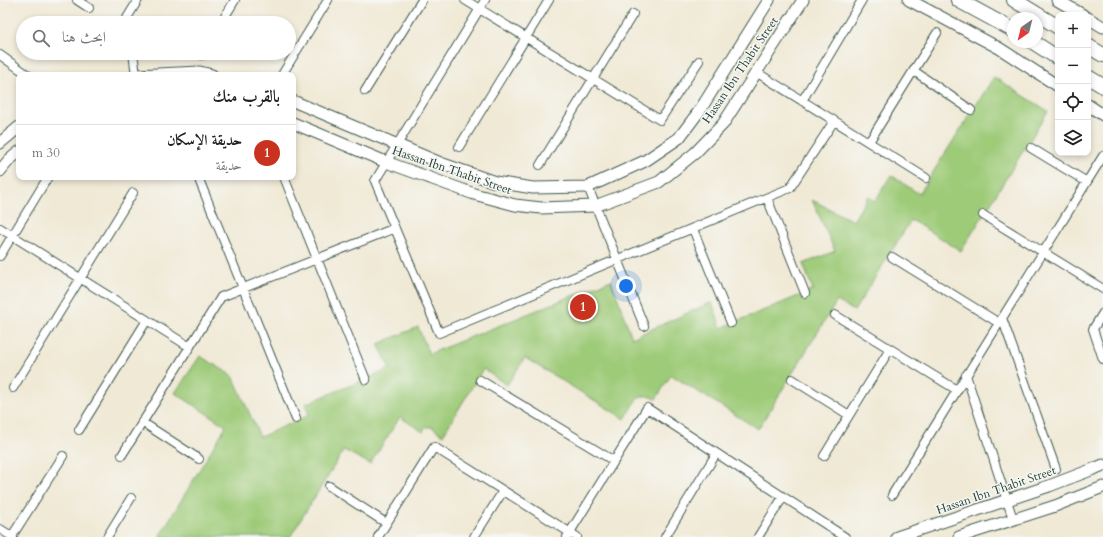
<!DOCTYPE html>
<html lang="ar">
<meta charset="utf-8">
<style>
body{margin:0;font-family:Cardo,Amiri,serif;background:#f2f2f2;color:#222;direction:rtl}
.controls{position:absolute;right:12px;top:12px;display:grid;overflow:hidden;border-radius:8px;box-shadow:0 2px 6px #0003}
.controls button{width:36px;height:36px;display:grid;place-items:center;padding:0;border:0;border-bottom:1px solid #e0e0e0;background:#fff;color:#222;font:20px sans-serif}
.compass{position:absolute;left:1007px;top:12px;width:36px;height:36px;border-radius:50%;background:#fff;box-shadow:0 2px 6px #0003;rotate:215deg}
.you{position:absolute;left:626px;top:286px;width:14px;height:14px;margin:-10px;border:3px solid #fff;border-radius:50%;background:#1a73e8;box-shadow:0 0 0 6px #1a73e833}
.badge{display:grid;place-items:center;width:26px;height:26px;border-radius:50%;background:#c8321e;color:#fff;font-size:13px;font-weight:700}
.pin{position:absolute;translate:-50% -50%;border:2px solid #fff;box-shadow:0 1px 4px #0006}
.list{margin:0;padding:0;list-style:none}
h2{display:flex;justify-content:space-between;align-items:center;height:52px;margin:0;padding:0 16px;font-size:17px}
h2 small{font-size:13px;font-weight:400;color:#767676}
.list li{display:grid;grid-template-columns:26px 1fr auto;gap:12px;align-items:center;box-sizing:border-box;height:56px;padding:0 16px;border-top:1px solid #e0e0e0}
.list b{display:block;font-size:15px;white-space:nowrap}
.list p{margin:0;font-size:13px;white-space:nowrap;color:#767676}
.list em{font-size:13px;font-style:normal;color:#767676}
.icon{flex:none;width:22px;height:22px;fill:none;stroke:currentColor;stroke-width:2;stroke-linecap:round;stroke-linejoin:round}
.map{position:relative;flex:none;width:1103px;height:537px;overflow:hidden;direction:ltr}
.search{position:absolute;background:#fff;box-shadow:0 2px 6px #0003;left:16px;top:16px;width:280px;height:44px;display:flex;align-items:center;gap:10px;box-sizing:border-box;padding:0 14px;border-radius:22px;color:#767676;font-size:15px}
.panel{position:absolute;background:#fff;box-shadow:0 2px 6px #0003;left:16px;top:72px;width:280px;height:108px;border-radius:8px;direction:rtl}
.map>svg:first-child{display:block}
</style>
<div class="map">
<svg width="1103" height="537" viewBox="0 0 1103 537">
<rect width="100%" height="100%" fill="#f6f6f2"/>
<filter id="ink" filterUnits="userSpaceOnUse"><feTurbulence type="fractalNoise" baseFrequency=".025" numOctaves="2"/><feDisplacementMap in="SourceGraphic" scale="8" xChannelSelector="R" yChannelSelector="G"/><feConvolveMatrix kernelMatrix="1 2 1 2 8 2 1 2 1" color-interpolation-filters="sRGB"/></filter>
<filter id="wash" filterUnits="userSpaceOnUse"><feTurbulence type="fractalNoise" baseFrequency=".012" numOctaves="4" result="noise"/><feDisplacementMap in="SourceGraphic" scale="16" xChannelSelector="R" yChannelSelector="G"/><feGaussianBlur stdDeviation="0.9" result="paint"/><feColorMatrix in="noise" values="0 0 0 0 0 0 0 0 0 0 0 0 0 0 0 0 0 1.4 0 .05"/><feComposite in="paint" operator="in"/></filter>
<g filter="url(#wash)">
<rect width="100%" height="100%" fill="#f0e9d5"/>
<path fill="#9ecb78" stroke="#5e8456" d="M994 77 1048 111 961 251 911 220 854 311 837 301 758 429 671 375 656 399C638 389 633 405 625 419L525 358 507 385 483 369 443 435 432 427H425L423 432 400 417 370 464 344 450 290 537H159L226 426 175 393 200 356 233 376 260 437 309 415 305 404 390 369 378 344 418 327 429 354 611 280 632 338 712 302 721 328 813 290 803 264 835 251 812 200 853 221 868 196 875 201 891 175 919 194Z"/>
</g>
<g filter="url(#ink)">
<g fill="none" stroke-linecap="round" stroke-linejoin="round">
<g stroke="#3e574c" stroke-width="10">
<path id="street" d="M77 0 89 8
M465 0 660 120 699 61
M485 0 375 181 439 333 790 188 834 121
M128 23 127 18 138 0
M221 23 235 0
M133 53 136 75
M0 55 28 75
M202 55 203 53
M914 71 971 110
M756 72 926 178
M283 73 328 0
M365 91 422 0
M802 101 862 0
M869 142 937 33
M459 147 549 0
M1031 148 1087 182
M540 165 633 14
M198 177 296 419
M284 177 366 380
M588 187 644 326
M767 198 805 293
M983 215 1103 289
M0 228 190 347
M693 229 731 323
M0 256 48 177
M892 257 999 323
M1103 313 1093 329 1103 359
M835 315 957 390
M1002 318 1056 469
M966 375 1013 519
M792 379 849 415
M480 380 614 461
M13 388 133 193
M142 422 199 459
M79 430 147 320
M122 455 221 297 395 228
M824 456 890 349
M329 486 386 523
M892 495 1103 156
M0 529 13 537
M12 536 63 456
M107 537 131 498
M378 537 434 447 577 537
M474 537 503 491
M567 537 647 408 845 537
M665 537 716 454
M758 537 783 497"/>
</g>
<g stroke="#3e574c" stroke-width="13">
<path id="secondary" d="M909 0 999 48 1058 86
M1057 0 1083 15
M1088 18 1103 27
M136 75 200 72 212 75
M293 101 443 164 495 182 533 188 588 187 645 161 679 138 700 110 769 0
M1088 105 1103 115
M293 123 386 162 474 194 515 205 541 208 595 206 659 182 695 153 723 124 803 0
M0 143 19 127
M0 171 9 160 19 152
M897 537 1049 486 1096 468 1103 465
M959 537 1055 506 1103 487"/>
</g>
<g stroke="#3e574c" stroke-width="16">
<path id="highway" d="M958 0 1013 30
M1014 0 1058 27
M1033 42 1058 58
M1088 46 1103 55
M1088 77 1103 86"/>
</g>
<use href="#street" stroke="#fff" stroke-width="8"/>
<use href="#secondary" stroke="#fff" stroke-width="11"/>
<use href="#highway" stroke="#fff" stroke-width="14"/>
</g>
</g>
<g text-anchor="middle" dominant-baseline="central" stroke-width="3" stroke-linejoin="round" paint-order="stroke">
<g font-size="12" fill="#1f3d34" stroke="#f6f6f2">
<text transform="translate(740 70) rotate(-56)">Hassan Ibn Thabit Street</text>
<text transform="translate(452 170) rotate(19)">Hassan Ibn Thabit Street</text>
<text transform="translate(996 490) rotate(-19)">Hassan Ibn Thabit Street</text>
</g>
</g>
</svg>
<div class="controls">
<button>+</button>
<button>−</button>
<button><svg class="icon" aria-label="locate" viewBox="0 0 24 24"><circle cx="12" cy="12" r="6"/><path d="M12 2v4M12 18v4M2 12h4M18 12h4"/></svg></button>
<button><svg class="icon" aria-label="layers" viewBox="0 0 24 24"><path d="M12 4l9 5-9 5-9-5zM3 14l9 5 9-5"/></svg></button>
</div>
<svg class="compass" viewBox="-18 -18 36 36"><path d="M0-13l5 13h-10z" fill="#e53935"/><path d="M0 13l5-13h-10z" fill="#767676"/></svg>
<div class="you"></div>
<div class="pin badge" style="left:583px;top:307px">1</div>
<div class="search"><svg class="icon" aria-label="search" viewBox="0 0 24 24"><circle cx="10" cy="10" r="6"/><path d="M15 15l6 6"/></svg>ابحث هنا</div>
<section class="panel">
<h2>بالقرب منك<small></small></h2>
<ul class="list">
<li><span class="badge">1</span><div><b>حديقة الإسكان</b><p>حديقة</p></div><em>30 m</em></li>
</ul>
</section>
</div>
